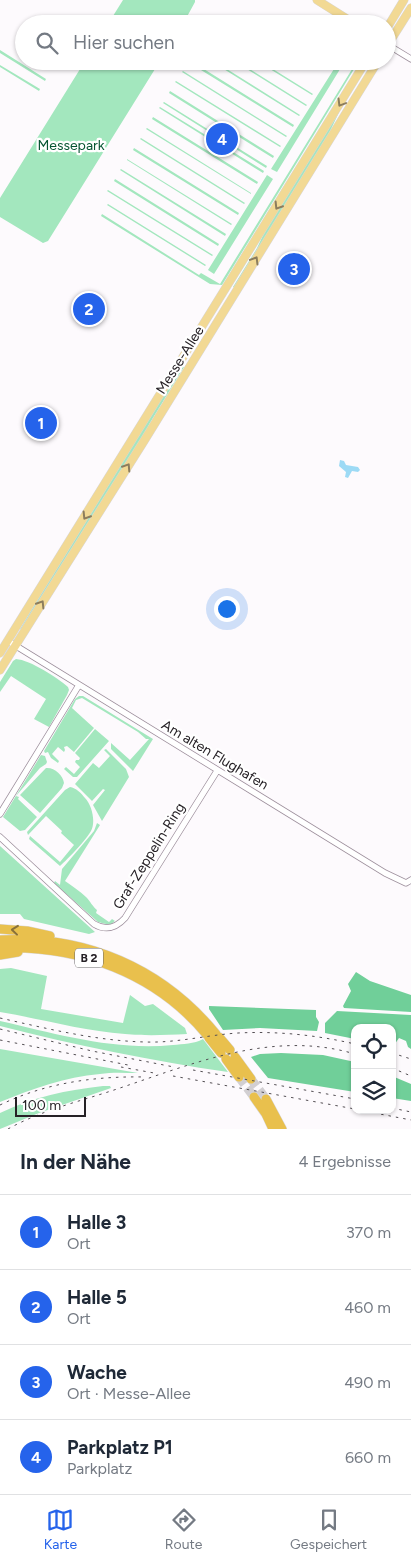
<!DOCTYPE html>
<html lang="de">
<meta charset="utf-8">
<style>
body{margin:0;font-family:Figtree,sans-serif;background:#f2f2f3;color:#1f2937}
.controls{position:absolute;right:15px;bottom:15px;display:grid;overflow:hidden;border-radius:10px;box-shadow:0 1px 4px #0004}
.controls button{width:45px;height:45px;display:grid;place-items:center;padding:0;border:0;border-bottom:1px solid #e0e1e3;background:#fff;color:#1f2937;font:25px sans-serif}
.scale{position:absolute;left:15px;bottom:12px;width:71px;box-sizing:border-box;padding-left:5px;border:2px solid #262126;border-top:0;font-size:14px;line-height:18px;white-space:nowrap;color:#262126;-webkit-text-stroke:4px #fff;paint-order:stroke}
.you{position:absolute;left:226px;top:608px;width:18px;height:18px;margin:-12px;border:4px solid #fff;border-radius:50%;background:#1a73e8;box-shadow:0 0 0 8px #1a73e833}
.badge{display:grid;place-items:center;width:32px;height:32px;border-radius:50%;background:#2563eb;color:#fff;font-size:16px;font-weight:700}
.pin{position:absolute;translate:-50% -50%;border:2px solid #fff;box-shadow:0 1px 5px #0006}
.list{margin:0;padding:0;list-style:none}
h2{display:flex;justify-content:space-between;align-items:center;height:65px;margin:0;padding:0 20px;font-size:21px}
h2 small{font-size:16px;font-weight:400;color:#747a83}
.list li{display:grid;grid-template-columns:32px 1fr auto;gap:15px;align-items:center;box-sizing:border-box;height:75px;padding:0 20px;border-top:1px solid #e0e1e3}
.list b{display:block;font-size:19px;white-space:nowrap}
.list p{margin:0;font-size:16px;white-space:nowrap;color:#747a83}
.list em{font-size:16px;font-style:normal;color:#747a83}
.icon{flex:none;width:28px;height:28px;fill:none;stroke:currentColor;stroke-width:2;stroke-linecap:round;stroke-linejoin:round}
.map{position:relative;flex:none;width:411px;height:1129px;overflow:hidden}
.search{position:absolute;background:#fff;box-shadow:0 1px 4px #0004;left:15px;right:15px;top:15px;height:55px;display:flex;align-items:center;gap:12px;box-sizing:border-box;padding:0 18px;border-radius:28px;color:#747a83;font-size:19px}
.sheet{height:365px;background:#fff}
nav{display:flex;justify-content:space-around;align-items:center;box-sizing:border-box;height:70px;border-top:1px solid #e0e1e3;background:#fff;font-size:14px;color:#747a83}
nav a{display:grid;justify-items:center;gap:2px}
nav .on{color:#2563eb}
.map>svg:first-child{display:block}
</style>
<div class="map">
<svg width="411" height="1129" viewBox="0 0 411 1129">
<rect width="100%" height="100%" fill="#fdfafd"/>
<path fill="#a3e7be" d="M123 0H195V2L183 24H108Z
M0 50 46 79 45 81 0 53Z
M85 61H160L48 241 43 243 0 217V198Z
M191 61 294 125 293 127 188 62Z
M211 61H214L300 115 299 116Z
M234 61H237L307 105 306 106Z
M257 61H260L313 94 312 95Z
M339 61H345L277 172 271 169Z
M357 61H359L222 285 210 284 101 216 102 214 199 275 201 273 220 284Z
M369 61H370L341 108 324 144 236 288 233 287 257 248 266 229Z
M0 65 40 89 39 91 0 67Z
M183 71 287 136 286 137 182 72Z
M176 81 281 146 280 147 175 82Z
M170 91 274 156 273 158 169 93Z
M164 102 267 166 266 168 163 103Z
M160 107 264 171 263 173 159 108Z
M153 117 258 182 257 184 152 119Z
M147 128 251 193V194L146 129Z
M141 138 245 203 244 204 140 139Z
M134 148 239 213 238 215 133 150Z
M127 159 232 224 231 225 127 160Z
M121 169 226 234 225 236 120 170Z
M267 175 273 179 214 274 208 270Z
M115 179 219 244 218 246 114 181Z
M108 190 213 255 212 256 107 191Z
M108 204 206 265 205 266 107 205Z
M182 365 184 367 150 423 139 444 22 630 20 629 54 572Z
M16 659C30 660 58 678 68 687L69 690 67 695 49 727 34 719 46 699 11 676 0 692V682L13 661Z
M79 696H83L153 739 133 771 111 749V743L130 760 149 739H146L138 732 82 698 76 700 72 708 94 728 74 752 67 746 64 747 65 750 64 752 58 747 52 754 59 761 58 763 51 758 48 752 45 753 44 751 75 699Z
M95 729 109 741 77 777H73L64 769 66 767 74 774 80 767 75 762 76 760H79L80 758 75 753Z
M106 749 126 769 129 777 102 821 93 805 105 790 103 789 92 801 75 784 93 763 99 768 110 756 104 750Z
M41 755 45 756 47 762 46 764 40 768 16 796 19 797 18 799 37 817 25 830 20 831 3 817Z
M46 768C54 767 63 775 64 783L62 788 40 813 20 795Z
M70 787C76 788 81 793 85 798 92 805 96 822 91 831 86 840 68 859 60 866L29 839 30 836 60 862 74 845 61 833 62 831 46 816 28 835 27 832 65 790Z
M97 823 100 825 65 881C72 886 80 891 86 897 90 901 93 907 97 910L96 913 109 922 112 919 115 921 110 925 98 922 54 883 55 881 60 885 62 869 94 831Z
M0 846 95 932 89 934 24 919 20 914H0Z
M11 968 47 976 41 1009 123 1023 130 995 145 1006 153 1004 185 1028 187 1034C166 1035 146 1036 125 1034 83 1031 42 1019 0 1012V969Z
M0 1021C57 1034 115 1051 173 1045 183 1044 194 1044 203 1039L228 1072C151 1061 75 1045 0 1026Z
M0 1049 138 1073C125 1073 112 1072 100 1074 65 1077 32 1089 0 1102Z
M103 1086H110L111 1088 39 1113 0 1129V1113C33 1097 67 1090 103 1086Z"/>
<path fill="#70cf99" d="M356 972 370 981 411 995V1012L344 1008 343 1006 351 991 348 984Z
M209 1006 316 1010V1017L319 1022 317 1031 260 1028 223 1030 209 1009Z
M337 1011 411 1015V1049L408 1047 406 1041 399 1038 392 1048V1028H355V1039L325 1033V1023Z
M281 1053 323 1055 355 1062V1092L268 1078 251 1057 260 1054Z
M392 1076 411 1084V1101L392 1098Z"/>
<path fill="#9ddaf5" d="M340 460 344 461 346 465 358 467 360 470 358 472 352 471 348 478 345 477 346 472 339 466Z"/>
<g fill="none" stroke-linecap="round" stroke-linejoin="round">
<path stroke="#d2cfd2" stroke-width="9" stroke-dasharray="9 4.5" stroke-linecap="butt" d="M239 1077 254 1097
M251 1079 266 1099"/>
<g stroke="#9e909d" stroke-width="7">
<path id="minor" d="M388 45 411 59
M8 641 385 873 406 883 411 880
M0 814 79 685
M0 837 94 924C106 931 116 928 125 918L217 771"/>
</g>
<g stroke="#d8d7d8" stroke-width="9">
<path id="major" d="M317 0 355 24
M387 28 404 0
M387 46 411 8
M0 653 366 61
M0 670 144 441 378 61"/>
</g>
<g stroke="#d8d7d8" stroke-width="10">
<path id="highway" d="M0 929 27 931 50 936
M0 940C85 935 162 968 216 1034
M0 948C79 945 156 973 207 1035
M0 955 18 952
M219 1037 230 1050
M209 1038 221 1053
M235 1057 251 1079
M226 1059 239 1077
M254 1097 266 1114 273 1129
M266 1099 282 1129"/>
</g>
<use href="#minor" stroke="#fff" stroke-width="5.5"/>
<use href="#major" stroke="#f2d994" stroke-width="8"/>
<use href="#highway" stroke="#e9c04d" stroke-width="9"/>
<path stroke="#534e53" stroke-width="1" stroke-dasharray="2.5 5" stroke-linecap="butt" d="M0 1018C49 1029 97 1041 146 1042 177 1043 207 1035 238 1033 278 1031 316 1035 355 1044
M0 1029 92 1051 174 1067
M0 1040 128 1065
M392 1053 411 1059
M121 1067 154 1073
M392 1068 411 1076
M193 1070 355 1099
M173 1076 355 1109
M0 1105C45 1083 95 1076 144 1077
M392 1108 411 1112
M359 1110 411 1120
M8 1129C40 1111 77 1102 111 1091 190 1065 271 1029 355 1054"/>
</g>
<defs><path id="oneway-chevron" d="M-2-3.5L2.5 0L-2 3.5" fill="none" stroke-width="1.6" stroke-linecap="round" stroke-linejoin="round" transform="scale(1.25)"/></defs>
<g stroke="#8c7d5d">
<use href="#oneway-chevron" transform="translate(341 103) rotate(121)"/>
<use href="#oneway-chevron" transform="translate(278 206) rotate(122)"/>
<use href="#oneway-chevron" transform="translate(255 260) rotate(-59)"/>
<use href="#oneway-chevron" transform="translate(127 467) rotate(-57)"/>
<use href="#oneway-chevron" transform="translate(86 516) rotate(122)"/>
<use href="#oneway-chevron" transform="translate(41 604) rotate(-58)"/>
</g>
<use stroke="#88703a" href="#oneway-chevron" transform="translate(15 930) rotate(-174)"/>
<g text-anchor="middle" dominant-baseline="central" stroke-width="4.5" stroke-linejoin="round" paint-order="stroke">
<rect fill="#fff" stroke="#676467" stroke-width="1" x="75" y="948.5" width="28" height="19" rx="4"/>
<g font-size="12" font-weight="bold" fill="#262126">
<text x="89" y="958">B 2</text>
</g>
<g font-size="14" fill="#065432" stroke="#fff">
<text x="71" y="145">Messepark</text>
</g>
<g font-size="14" fill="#262126" stroke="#fff">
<text transform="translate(180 360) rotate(-58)">Messe-Allee</text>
<text transform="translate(215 755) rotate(31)">Am alten Flughafen</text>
<text transform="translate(149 856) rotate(-58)">Graf-Zeppelin-Ring</text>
</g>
</g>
</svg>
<div class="controls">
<button><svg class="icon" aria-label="locate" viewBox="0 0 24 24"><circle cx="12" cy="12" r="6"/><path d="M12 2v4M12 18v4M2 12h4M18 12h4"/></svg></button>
<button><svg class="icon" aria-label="layers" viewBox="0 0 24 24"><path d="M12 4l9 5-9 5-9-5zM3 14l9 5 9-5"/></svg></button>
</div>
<div class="scale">100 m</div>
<div class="you"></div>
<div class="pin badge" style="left:41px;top:423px">1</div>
<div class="pin badge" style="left:89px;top:309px">2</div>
<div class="pin badge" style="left:294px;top:269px">3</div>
<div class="pin badge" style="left:222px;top:139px">4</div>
<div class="search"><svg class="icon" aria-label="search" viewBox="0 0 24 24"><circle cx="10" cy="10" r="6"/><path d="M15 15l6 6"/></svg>Hier suchen</div>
</div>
<section class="sheet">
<h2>In der Nähe<small>4 Ergebnisse</small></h2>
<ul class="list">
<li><span class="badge">1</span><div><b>Halle 3</b><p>Ort</p></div><em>370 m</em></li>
<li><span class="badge">2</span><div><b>Halle 5</b><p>Ort</p></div><em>460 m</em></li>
<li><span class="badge">3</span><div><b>Wache</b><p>Ort · Messe-Allee</p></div><em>490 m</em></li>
<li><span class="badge">4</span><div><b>Parkplatz P1</b><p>Parkplatz</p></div><em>660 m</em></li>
</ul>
</section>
<nav>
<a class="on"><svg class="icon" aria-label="map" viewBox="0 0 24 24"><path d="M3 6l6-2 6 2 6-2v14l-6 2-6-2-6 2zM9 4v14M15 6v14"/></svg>Karte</a>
<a><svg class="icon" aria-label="directions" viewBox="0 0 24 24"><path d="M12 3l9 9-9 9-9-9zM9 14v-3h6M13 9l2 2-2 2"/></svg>Route</a>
<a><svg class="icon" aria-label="saved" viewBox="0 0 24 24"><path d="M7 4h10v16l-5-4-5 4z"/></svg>Gespeichert</a>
</nav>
